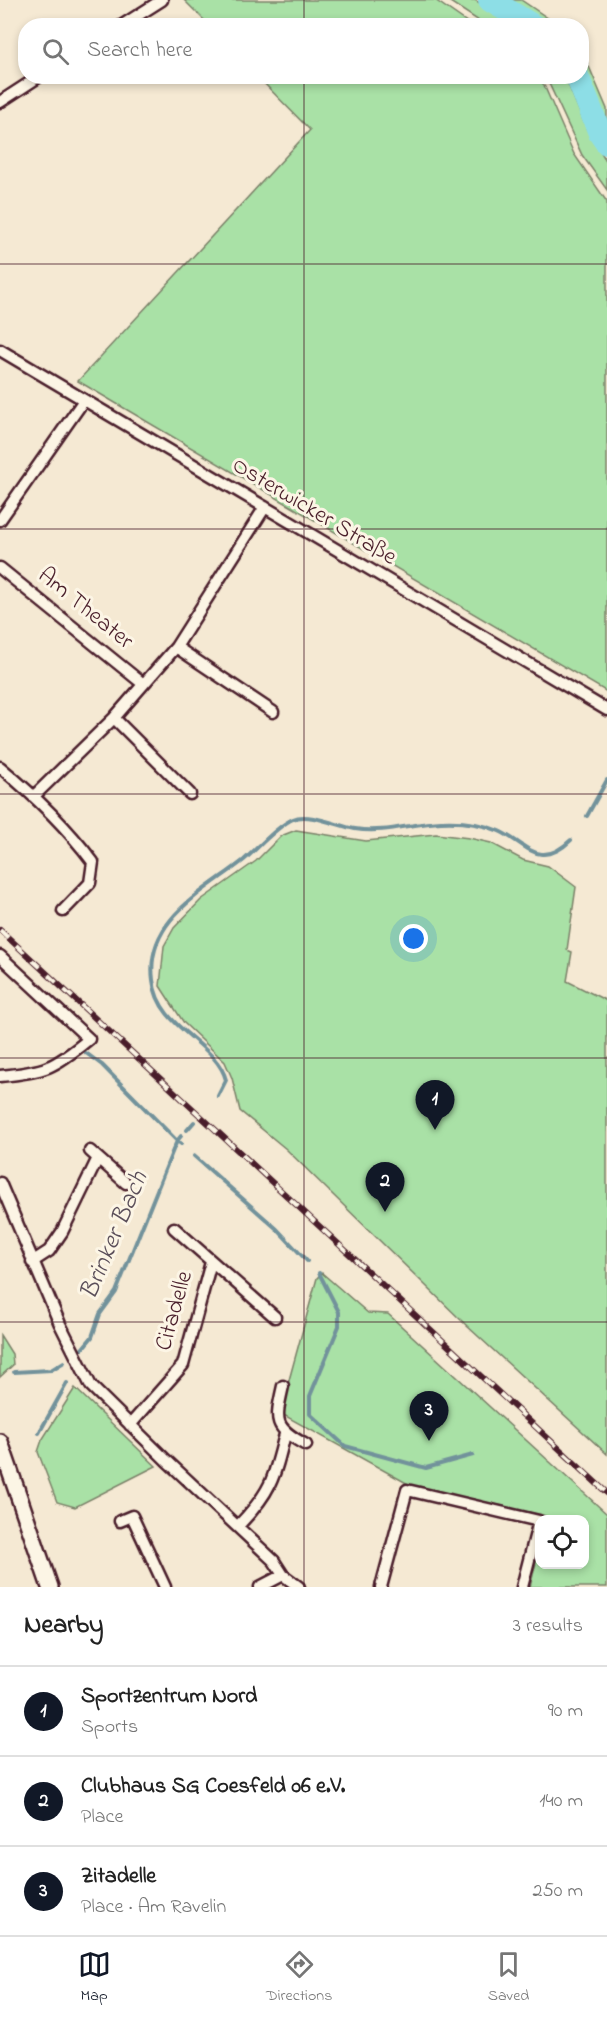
<!DOCTYPE html>
<meta charset="utf-8">
<style>
body{margin:0;font-family:"Indie Flower",sans-serif;background:#f2f2f2;color:#222}
.controls{position:absolute;right:18px;bottom:18px;display:grid;overflow:hidden;border-radius:12px;box-shadow:0 3px 9px #0003}
.controls button{width:54px;height:54px;display:grid;place-items:center;padding:0;border:0;border-bottom:2px solid #e0e0e0;background:#fff;color:#222;font:30px sans-serif}
.you{position:absolute;left:414px;top:939px;width:21px;height:21px;margin:-15px;border:4px solid #fff;border-radius:50%;background:#1a73e8;box-shadow:0 0 0 9px #1a73e833}
.badge{display:grid;place-items:center;width:39px;height:39px;border-radius:50%;background:#111827;color:#fff;font-size:20px;font-weight:700}
.pin{position:absolute;translate:-50% -50px;filter:drop-shadow(0 2px 3px #0008)}
.pin::after{content:'';position:absolute;top:32px;width:21px;height:18px;background:inherit;clip-path:polygon(0 0,100% 0,50% 100%)}
.list{margin:0;padding:0;list-style:none}
h2{display:flex;justify-content:space-between;align-items:center;height:78px;margin:0;padding:0 24px;font-size:26px}
h2 small{font-size:20px;font-weight:400;color:#767676}
.list li{display:grid;grid-template-columns:39px 1fr auto;gap:18px;align-items:center;box-sizing:border-box;height:90px;padding:0 24px;border-top:2px solid #e0e0e0}
.list b{display:block;font-size:22px;white-space:nowrap}
.list p{margin:0;font-size:20px;white-space:nowrap;color:#767676}
.list em{font-size:20px;font-style:normal;color:#767676}
.icon{flex:none;width:33px;height:33px;fill:none;stroke:currentColor;stroke-width:2;stroke-linecap:round;stroke-linejoin:round}
.map{position:relative;flex:none;width:607px;height:1587px;overflow:hidden}
.search{position:absolute;background:#fff;box-shadow:0 3px 9px #0003;left:18px;right:18px;top:18px;height:66px;display:flex;align-items:center;gap:15px;box-sizing:border-box;padding:0 21px;border-radius:24px;color:#767676;font-size:22px}
.sheet{height:348px;background:#fff}
nav{display:flex;justify-content:space-around;align-items:center;box-sizing:border-box;height:84px;border-top:2px solid #e0e0e0;background:#fff;font-size:16px;color:#767676}
nav a{display:grid;justify-items:center;gap:3px}
nav .on{color:#111827}
.map>svg:first-child{display:block}
</style>
<div class="map">
<svg width="607" height="1587" viewBox="0 0 607 1587">
<rect width="100%" height="100%" fill="#f5e9d3"/>
<filter id="ink" filterUnits="userSpaceOnUse"><feTurbulence type="fractalNoise" baseFrequency=".0167" numOctaves="2"/><feDisplacementMap in="SourceGraphic" scale="12" xChannelSelector="R" yChannelSelector="G"/><feConvolveMatrix kernelMatrix="1 2 1 2 8 2 1 2 1" color-interpolation-filters="sRGB"/></filter>
<g filter="url(#ink)">
<path fill="#a9e1a6" stroke="#7a8068" stroke-width="1.5" d="M184 0H435L471 25H209Z
M447 0H475L514 25H485Z
M511 0H521L558 25H548Z
M582 50 607 109V127L582 67Z
M258 77 538 76 544 85 574 154 607 202V692L78 381 310 130Z
M546 77H565L587 130 607 162V190L582 155Z
M296 830 366 841 436 834 469 838 491 843 523 860 548 866 576 887 567 950 572 952 567 981 607 1001V1454L467 1326 286 1149 240 1111 232 1078 225 1062 184 1023 160 986 164 946 174 928 201 900 256 861 281 836Z
M322 1273 368 1313 388 1314 607 1514V1587H530L539 1551 540 1564H584V1520L546 1519V1516L410 1485 280 1413 317 1278Z
M0 1335 12 1354 13 1365 0 1377Z
M75 1388 156 1466 75 1507 57 1502 38 1452 42 1440Z"/>
<g fill="none" stroke-linecap="round" stroke-linejoin="round">
<path stroke="#72929b" stroke-width="4" d="M587 816 607 780
M86 1053 102 1065 177 1141 181 1136
M218 1096 226 1080C216 1042 158 1029 153 980 145 919 204 892 244 860 257 849 277 826 293 819 309 812 338 826 355 829 385 834 412 823 441 822 460 821 482 824 499 831 526 843 539 871 571 840
M187 1130 194 1122
M194 1156 277 1229 307 1261
M319 1273 339 1312V1326L310 1396V1414L345 1446 426 1468 473 1455
M82 1349 92 1337 100 1314 116 1292 173 1150 177 1141 181 1144
M14 1372 51 1370 64 1362
M39 1433 67 1383"/>
<path stroke="#8ddee6" stroke-width="24" d="M490 0 533 26
M577 76 600 133 607 143"/>
<g stroke="#4a1f2b" stroke-width="15">
<path id="street" d="M121 26 162 0
M0 102 40 76
M0 350 607 710
M0 520 84 400
M0 568 142 683
M176 647 273 712
M114 718 190 794
M0 767C35 796 66 826 93 862L90 883 63 911
M34 796 114 718 176 647 265 507
M0 956 89 1039C54 1068 45 1072 0 1076
M90 1151 126 1183
M0 1183 60 1324 91 1386 166 1460 274 1561 283 1575 299 1587
M174 1228 275 1317
M32 1262 49 1251 62 1232 98 1158
M283 1386C275 1421 273 1427 306 1445
M130 1425 183 1365 211 1262
M120 1521 132 1516 165 1587
M238 1526C271 1492 274 1479 285 1434
M260 1587 283 1575
M381 1587 407 1490 539 1521 522 1587"/>
</g>
<g stroke="#4a1f2b" stroke-width="20">
<path id="secondary" d="M0 1442 50 1587"/>
</g>
<use href="#street" stroke="#fcf5e5" stroke-width="10"/>
<use href="#secondary" stroke="#fcf5e5" stroke-width="15"/>
<g stroke="#4a1f2b" stroke-width="6">
<path id="rail" d="M0 930 607 1493"/>
</g>
<use href="#rail" stroke="#fcf5e5" stroke-width="4" stroke-dasharray="11" stroke-linecap="butt"/>
</g>
</g>
<path fill="none" stroke="#4a1f2b" stroke-width="1.5" stroke-opacity="0.55" d="M304 0V26M304 76V1587M0 264H607M0 529H607M0 794H607M0 1058H607M0 1322H607"/>
<g text-anchor="middle" dominant-baseline="central" stroke-width="6" stroke-linejoin="round" paint-order="stroke">
<g font-size="24" fill="#4a1f2b" stroke="#fcf5e5">
<text transform="translate(314 512) rotate(31)">Osterwicker Straße</text>
<text transform="translate(85 609) rotate(39)">Am Theater</text>
<text transform="translate(175 1311) rotate(-74)">Citadelle</text>
</g>
<g font-size="26" font-style="italic" fill="#5b4f5a" stroke="#fcf5e5">
<text transform="translate(115 1236) rotate(-67)">Brinker Bach</text>
</g>
</g>
</svg>
<div class="controls">
<button><svg class="icon" aria-label="locate" viewBox="0 0 24 24"><circle cx="12" cy="12" r="6"/><path d="M12 2v4M12 18v4M2 12h4M18 12h4"/></svg></button>
</div>
<div class="you"></div>
<div class="pin badge" style="left:435px;top:1130px">1</div>
<div class="pin badge" style="left:385px;top:1212px">2</div>
<div class="pin badge" style="left:429px;top:1441px">3</div>
<div class="search"><svg class="icon" aria-label="search" viewBox="0 0 24 24"><circle cx="10" cy="10" r="6"/><path d="M15 15l6 6"/></svg>Search here</div>
</div>
<section class="sheet">
<h2>Nearby<small>3 results</small></h2>
<ul class="list">
<li><span class="badge">1</span><div><b>Sportzentrum Nord</b><p>Sports</p></div><em>90 m</em></li>
<li><span class="badge">2</span><div><b>Clubhaus SG Coesfeld 06 e.V.</b><p>Place</p></div><em>140 m</em></li>
<li><span class="badge">3</span><div><b>Zitadelle</b><p>Place · Am Ravelin</p></div><em>250 m</em></li>
</ul>
</section>
<nav>
<a class="on"><svg class="icon" aria-label="map" viewBox="0 0 24 24"><path d="M3 6l6-2 6 2 6-2v14l-6 2-6-2-6 2zM9 4v14M15 6v14"/></svg>Map</a>
<a><svg class="icon" aria-label="directions" viewBox="0 0 24 24"><path d="M12 3l9 9-9 9-9-9zM9 14v-3h6M13 9l2 2-2 2"/></svg>Directions</a>
<a><svg class="icon" aria-label="saved" viewBox="0 0 24 24"><path d="M7 4h10v16l-5-4-5 4z"/></svg>Saved</a>
</nav>
